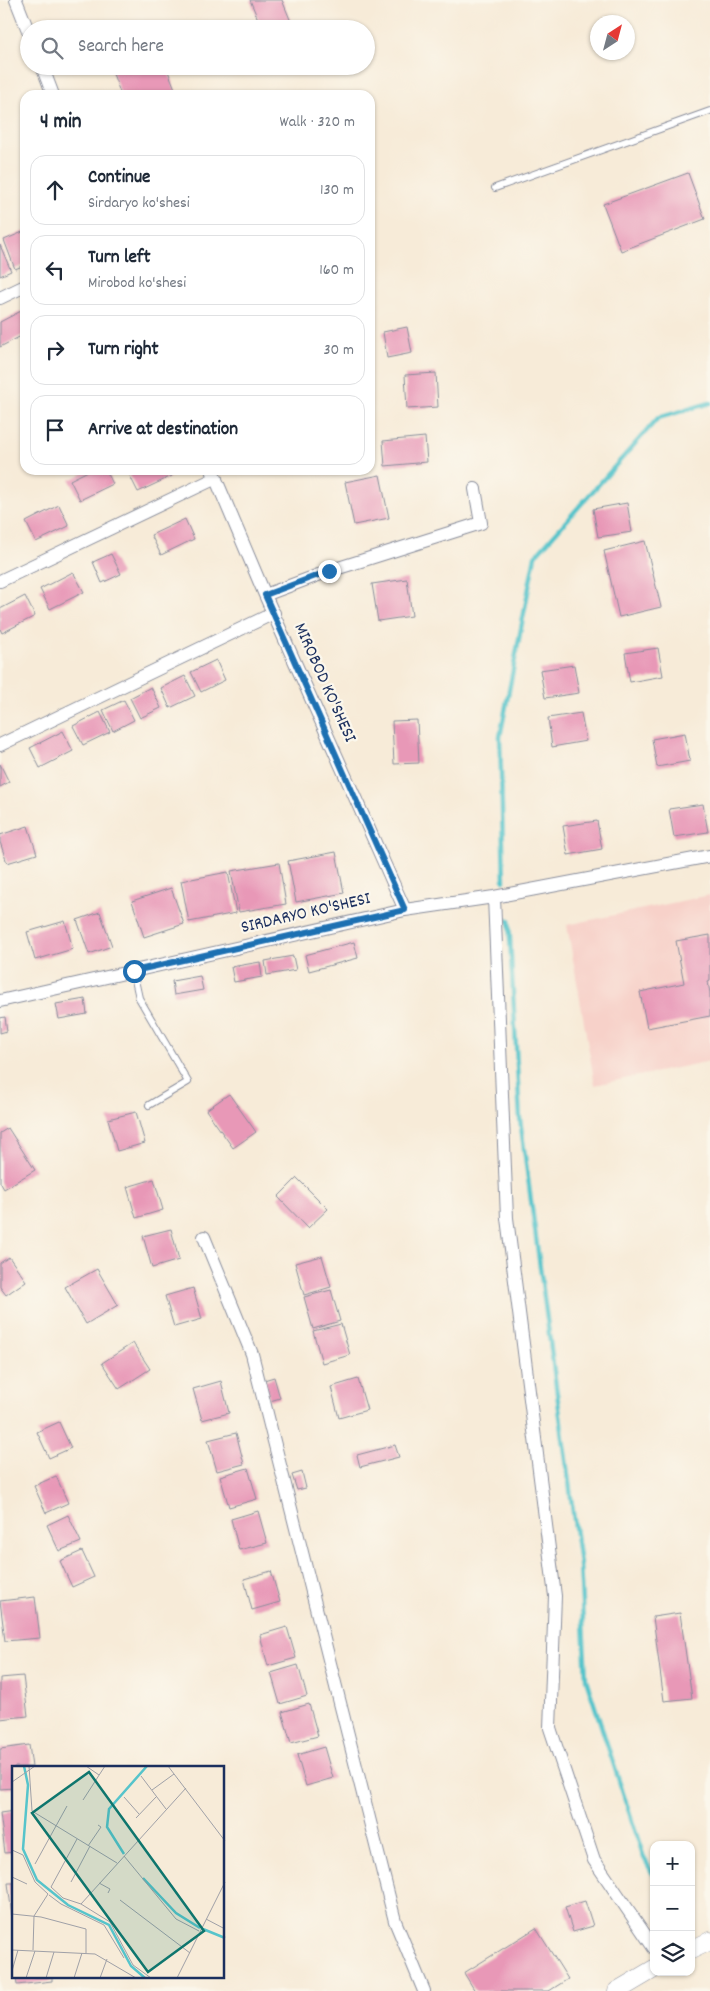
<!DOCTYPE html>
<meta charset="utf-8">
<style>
body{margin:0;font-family:Dekko,sans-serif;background:#f2f2f3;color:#1f2937}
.controls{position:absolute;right:15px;bottom:15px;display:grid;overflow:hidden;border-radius:10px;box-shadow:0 1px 4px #0004}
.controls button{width:45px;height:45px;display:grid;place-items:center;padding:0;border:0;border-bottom:1px solid #e0e1e3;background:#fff;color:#1f2937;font:25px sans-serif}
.compass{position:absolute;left:590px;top:15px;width:45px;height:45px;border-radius:50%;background:#fff;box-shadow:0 1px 4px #0004;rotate:36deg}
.stop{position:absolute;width:15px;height:15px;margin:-11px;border:4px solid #1f6fb2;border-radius:50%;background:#fff}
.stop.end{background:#1f6fb2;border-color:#fff;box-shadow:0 1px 5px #0008}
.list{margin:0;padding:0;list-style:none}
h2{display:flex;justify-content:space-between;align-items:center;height:65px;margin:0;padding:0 20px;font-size:21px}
h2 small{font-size:16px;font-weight:400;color:#747a83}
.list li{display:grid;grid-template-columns:32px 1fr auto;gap:15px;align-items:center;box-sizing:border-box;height:70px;margin:0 10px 10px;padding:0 10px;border:1px solid #e0e1e3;border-radius:15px}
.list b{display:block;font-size:19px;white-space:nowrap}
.list p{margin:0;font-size:16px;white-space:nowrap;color:#747a83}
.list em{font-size:16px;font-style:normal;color:#747a83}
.icon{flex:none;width:28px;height:28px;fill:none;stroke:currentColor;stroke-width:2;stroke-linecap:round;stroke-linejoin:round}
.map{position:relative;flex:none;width:710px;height:1991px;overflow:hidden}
.search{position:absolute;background:#fff;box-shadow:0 1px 4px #0004;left:20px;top:20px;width:355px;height:55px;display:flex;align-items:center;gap:12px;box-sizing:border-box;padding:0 18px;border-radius:28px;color:#747a83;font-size:19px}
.panel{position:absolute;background:#fff;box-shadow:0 1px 4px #0004;left:20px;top:90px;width:355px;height:385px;border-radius:15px}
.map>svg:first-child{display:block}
</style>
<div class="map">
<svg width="710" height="1991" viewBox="0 0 710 1991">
<rect width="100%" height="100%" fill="#fbf7ec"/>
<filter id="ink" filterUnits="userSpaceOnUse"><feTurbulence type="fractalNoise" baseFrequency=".02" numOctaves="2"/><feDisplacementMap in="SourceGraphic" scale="10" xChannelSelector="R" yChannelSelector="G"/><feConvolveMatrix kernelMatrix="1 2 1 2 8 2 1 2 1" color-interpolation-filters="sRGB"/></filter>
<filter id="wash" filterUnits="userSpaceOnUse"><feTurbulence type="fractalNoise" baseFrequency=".0096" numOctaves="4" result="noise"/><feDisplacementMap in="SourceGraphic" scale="20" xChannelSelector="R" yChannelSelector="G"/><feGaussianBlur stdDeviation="1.12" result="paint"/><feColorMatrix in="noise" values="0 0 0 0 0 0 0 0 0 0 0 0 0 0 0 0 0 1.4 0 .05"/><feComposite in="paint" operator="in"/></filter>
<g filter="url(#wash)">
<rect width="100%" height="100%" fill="#f7ebd8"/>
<path fill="#f7d1c9" d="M710 895V1061L595 1085 567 925Z"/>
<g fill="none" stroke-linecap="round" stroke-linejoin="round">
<path stroke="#56c4cb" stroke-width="4.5" d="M504 881 500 737 535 556 658 418 710 403
M509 920 520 1119 580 1564 586 1679 644 1858 654 1876"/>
</g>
<g id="blocks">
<path fill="#e898b7" d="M250 0H282L294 29H262Z
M110 66H166L177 94 121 95Z
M688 173 705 219 621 251 603 204Z
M25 231V265L15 269 4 240Z
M0 245 11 271 0 276Z
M21 311 25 320V334L0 347V322Z
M407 327 412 353 387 358 383 332Z
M436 373 438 407 407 409 405 375Z
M425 437 427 462 385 466 383 441Z
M90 470H106L113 484 80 500 70 480Z
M133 470H169L172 476 138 492 128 472Z
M380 475 389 518 354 525 345 482Z
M627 503 632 532 598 537 593 509Z
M59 505 69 526 36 542 26 522Z
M185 519 194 539 161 555 151 535Z
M645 541 661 607 619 617 604 551Z
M111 554 121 574 102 583 93 562Z
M73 572 84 592 50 609 40 589Z
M407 579 412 616 378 621 372 584Z
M25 596 35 616 2 633 0 629V609Z
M658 648 663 676 630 682 625 653Z
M216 660 225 680 201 692 191 672Z
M574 665 579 693 545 698 540 670Z
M185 676 195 696 170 708 161 688Z
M151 687 161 708 140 718 130 698Z
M124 700 134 720 113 731 103 710Z
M100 712 110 732 83 745 73 726Z
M581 713 586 741 552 747 548 718Z
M417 720 419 763 394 764 392 721Z
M63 731 73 751 40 768 30 748Z
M685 733 690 761 657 767 652 739Z
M0 764 9 782 0 787Z
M703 804 708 832 674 837 669 809Z
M597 821 602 849 568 855 563 826Z
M28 826 37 854 7 863 0 842V835Z
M336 852 344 893 296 902 288 861Z
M279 863 286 904 239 912 231 871Z
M228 872 236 913 189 922 181 881Z
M171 888 184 924 144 937 132 901Z
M100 912 112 946 89 954 77 920Z
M65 921 73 949 35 960 27 932Z
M710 935V981L708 982 710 993V1016L647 1028 640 992 684 983 676 941Z
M354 942 358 958 309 971 305 955Z
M293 956 296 970 267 975 265 961Z
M260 962 262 977 234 982 231 967Z
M200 976 203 990 174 995 172 981Z
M85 999 87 1014 59 1019 56 1004Z
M5 1017 7 1031 0 1033V1018Z
M229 1094 256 1132 233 1148 206 1110Z
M136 1112 145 1143 117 1151 108 1119Z
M8 1128 35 1170 4 1189 0 1182V1133Z
M297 1178 328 1209 308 1228 278 1197Z
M154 1179 163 1210 136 1218 127 1187Z
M171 1229 179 1260 152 1268 143 1236Z
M322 1256 331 1287 304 1295 295 1263Z
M9 1257 26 1281 6 1295 0 1287V1263Z
M97 1269 118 1305 86 1324 65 1287Z
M193 1288 202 1319 174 1327 165 1296Z
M331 1290 340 1321 313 1329 304 1297Z
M341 1324 350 1355 322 1363 313 1331Z
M133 1343 150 1369 119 1389 102 1363Z
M274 1377 280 1398 270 1401 264 1380Z
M358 1379 367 1410 339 1418 331 1387Z
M221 1381 229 1413 202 1420 193 1389Z
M59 1422 71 1448 49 1458 37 1432Z
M236 1433 244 1464 217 1471 208 1440Z
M395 1445 399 1457 360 1467 357 1455Z
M248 1468 257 1499 229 1507 220 1476Z
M302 1472 306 1488 297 1490 292 1475Z
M56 1476 68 1503 46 1513 34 1486Z
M258 1511 267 1543 239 1550 231 1519Z
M68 1515 81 1542 59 1551 47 1525Z
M82 1551 94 1577 72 1587 60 1561Z
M271 1571 280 1602 252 1610 244 1579Z
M35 1597 40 1638 5 1641 0 1601Z
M680 1613 692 1698 664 1701 653 1617Z
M287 1627 296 1658 268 1666 260 1635Z
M298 1665 307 1696 280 1704 271 1673Z
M23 1676 28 1716 0 1719V1678Z
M309 1704 318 1736 291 1743 282 1712Z
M29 1745 32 1767H14V1788L0 1789V1749Z
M324 1747 333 1778 306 1786 297 1755Z
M14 1811V1852L5 1853 0 1813Z
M8 1883H14V1924H13Z
M585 1901 593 1926 573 1932 565 1907Z
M536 1928 568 1979 549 1991H475L464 1973Z
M16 1977H52V1981L17 1985Z"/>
</g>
</g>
<g filter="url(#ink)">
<use href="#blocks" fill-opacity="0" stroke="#898d9b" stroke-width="1"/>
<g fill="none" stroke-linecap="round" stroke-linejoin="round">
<g stroke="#898d9b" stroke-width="8">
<path id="lane" d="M495 188 710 111
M133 971 139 998 188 1082 149 1105"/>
</g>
<g stroke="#898d9b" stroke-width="14">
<path id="street" d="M16 0 29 33
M42 66 53 95
M0 298 25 286
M212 470 265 595 405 910
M0 581 216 478
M265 595 329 571 481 523 475 489
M0 745 274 613
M494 897 507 1218 555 1596 550 1728 594 1860 654 1948
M0 1001 405 910 494 897 710 856
M204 1237 252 1354 395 1921 424 1991"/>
</g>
<g stroke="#898d9b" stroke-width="19">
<path id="secondary" d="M691 1950 710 1941
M617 1991 654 1969"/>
</g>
<use href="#lane" stroke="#fff" stroke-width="6"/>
<use href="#street" stroke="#fff" stroke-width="12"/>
<use href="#secondary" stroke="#fff" stroke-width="18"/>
</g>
</g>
<g fill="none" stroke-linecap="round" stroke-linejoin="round" filter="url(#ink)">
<path stroke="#1f6fb2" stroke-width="6" d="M134 971 405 910 265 595 329 571"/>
</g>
<g text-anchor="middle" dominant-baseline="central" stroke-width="4.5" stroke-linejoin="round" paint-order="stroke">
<g font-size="18" fill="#1b2f5e" stroke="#fbf7ec">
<text transform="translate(324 683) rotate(66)">MIROBOD KO'SHESI</text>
<text transform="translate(306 914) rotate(-13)">SIRDARYO KO'SHESI</text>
</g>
</g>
<g transform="translate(12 1766)">
<rect width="212" height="212" fill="#f7ebd8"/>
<path fill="none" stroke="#56c4cb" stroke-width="2.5" d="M12 0 16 19 11 83 25 114 56 139 97 159 119 200 133 212M112 88 95 61 97 43 135 0M131 112 164 147 188 162M191 163 213 172"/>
<path fill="none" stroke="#9fa0a7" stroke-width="1" d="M17 0 20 45 105 97M74 0 87 9M156 0 213 75M129 10 154 43M0 16 23 0M140 24 162 8M112 31 127 48M71 34 93 0M124 52 144 31M65 73 39 121 51 132 69 138 98 156 121 199 139 212M76 80 89 61 86 59M0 84 11 89 23 116 36 128 22 150 21 184M112 90 164 153 187 165M23 98 55 40M0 111 15 118M59 116 78 80M87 117 98 123 96 127M37 129 49 138 92 159 112 192M108 134 178 187M69 138 174 22M0 148 29 151 74 163V187M194 153 213 163M0 184 83 188 124 212M0 205 6 184M14 212 23 185M34 212 42 186M62 212 70 187M88 212 95 193M165 212 213 116"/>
<path fill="#0f766e" fill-opacity="0.15" stroke="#0f766e" stroke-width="2.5" d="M77 6 192 165 136 206 20 47Z"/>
<rect width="212" height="212" fill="none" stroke="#1b2f5e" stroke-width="2.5"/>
</g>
</svg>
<div class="controls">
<button>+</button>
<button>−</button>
<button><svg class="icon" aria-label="layers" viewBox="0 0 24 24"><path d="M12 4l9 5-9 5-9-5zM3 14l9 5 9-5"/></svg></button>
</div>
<svg class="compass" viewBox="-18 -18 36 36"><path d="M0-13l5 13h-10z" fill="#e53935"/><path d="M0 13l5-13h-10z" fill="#747a83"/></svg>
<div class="stop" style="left:134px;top:971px"></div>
<div class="stop end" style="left:329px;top:571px"></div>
<div class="search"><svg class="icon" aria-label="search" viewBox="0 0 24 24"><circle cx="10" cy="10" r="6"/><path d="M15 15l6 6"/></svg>Search here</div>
<section class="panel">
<h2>4 min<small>Walk · 320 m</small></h2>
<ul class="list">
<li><svg class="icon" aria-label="ahead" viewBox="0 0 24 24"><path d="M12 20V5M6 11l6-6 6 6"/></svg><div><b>Continue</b><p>Sirdaryo ko'shesi</p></div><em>130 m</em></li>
<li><svg class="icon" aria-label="left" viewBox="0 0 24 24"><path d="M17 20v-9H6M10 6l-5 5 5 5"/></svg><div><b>Turn left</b><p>Mirobod ko'shesi</p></div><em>160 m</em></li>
<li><svg class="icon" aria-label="right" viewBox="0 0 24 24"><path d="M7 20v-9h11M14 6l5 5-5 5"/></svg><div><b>Turn right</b></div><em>30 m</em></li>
<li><svg class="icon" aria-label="arrive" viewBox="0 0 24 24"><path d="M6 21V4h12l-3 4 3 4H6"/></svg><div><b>Arrive at destination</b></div></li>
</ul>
</section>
</div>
